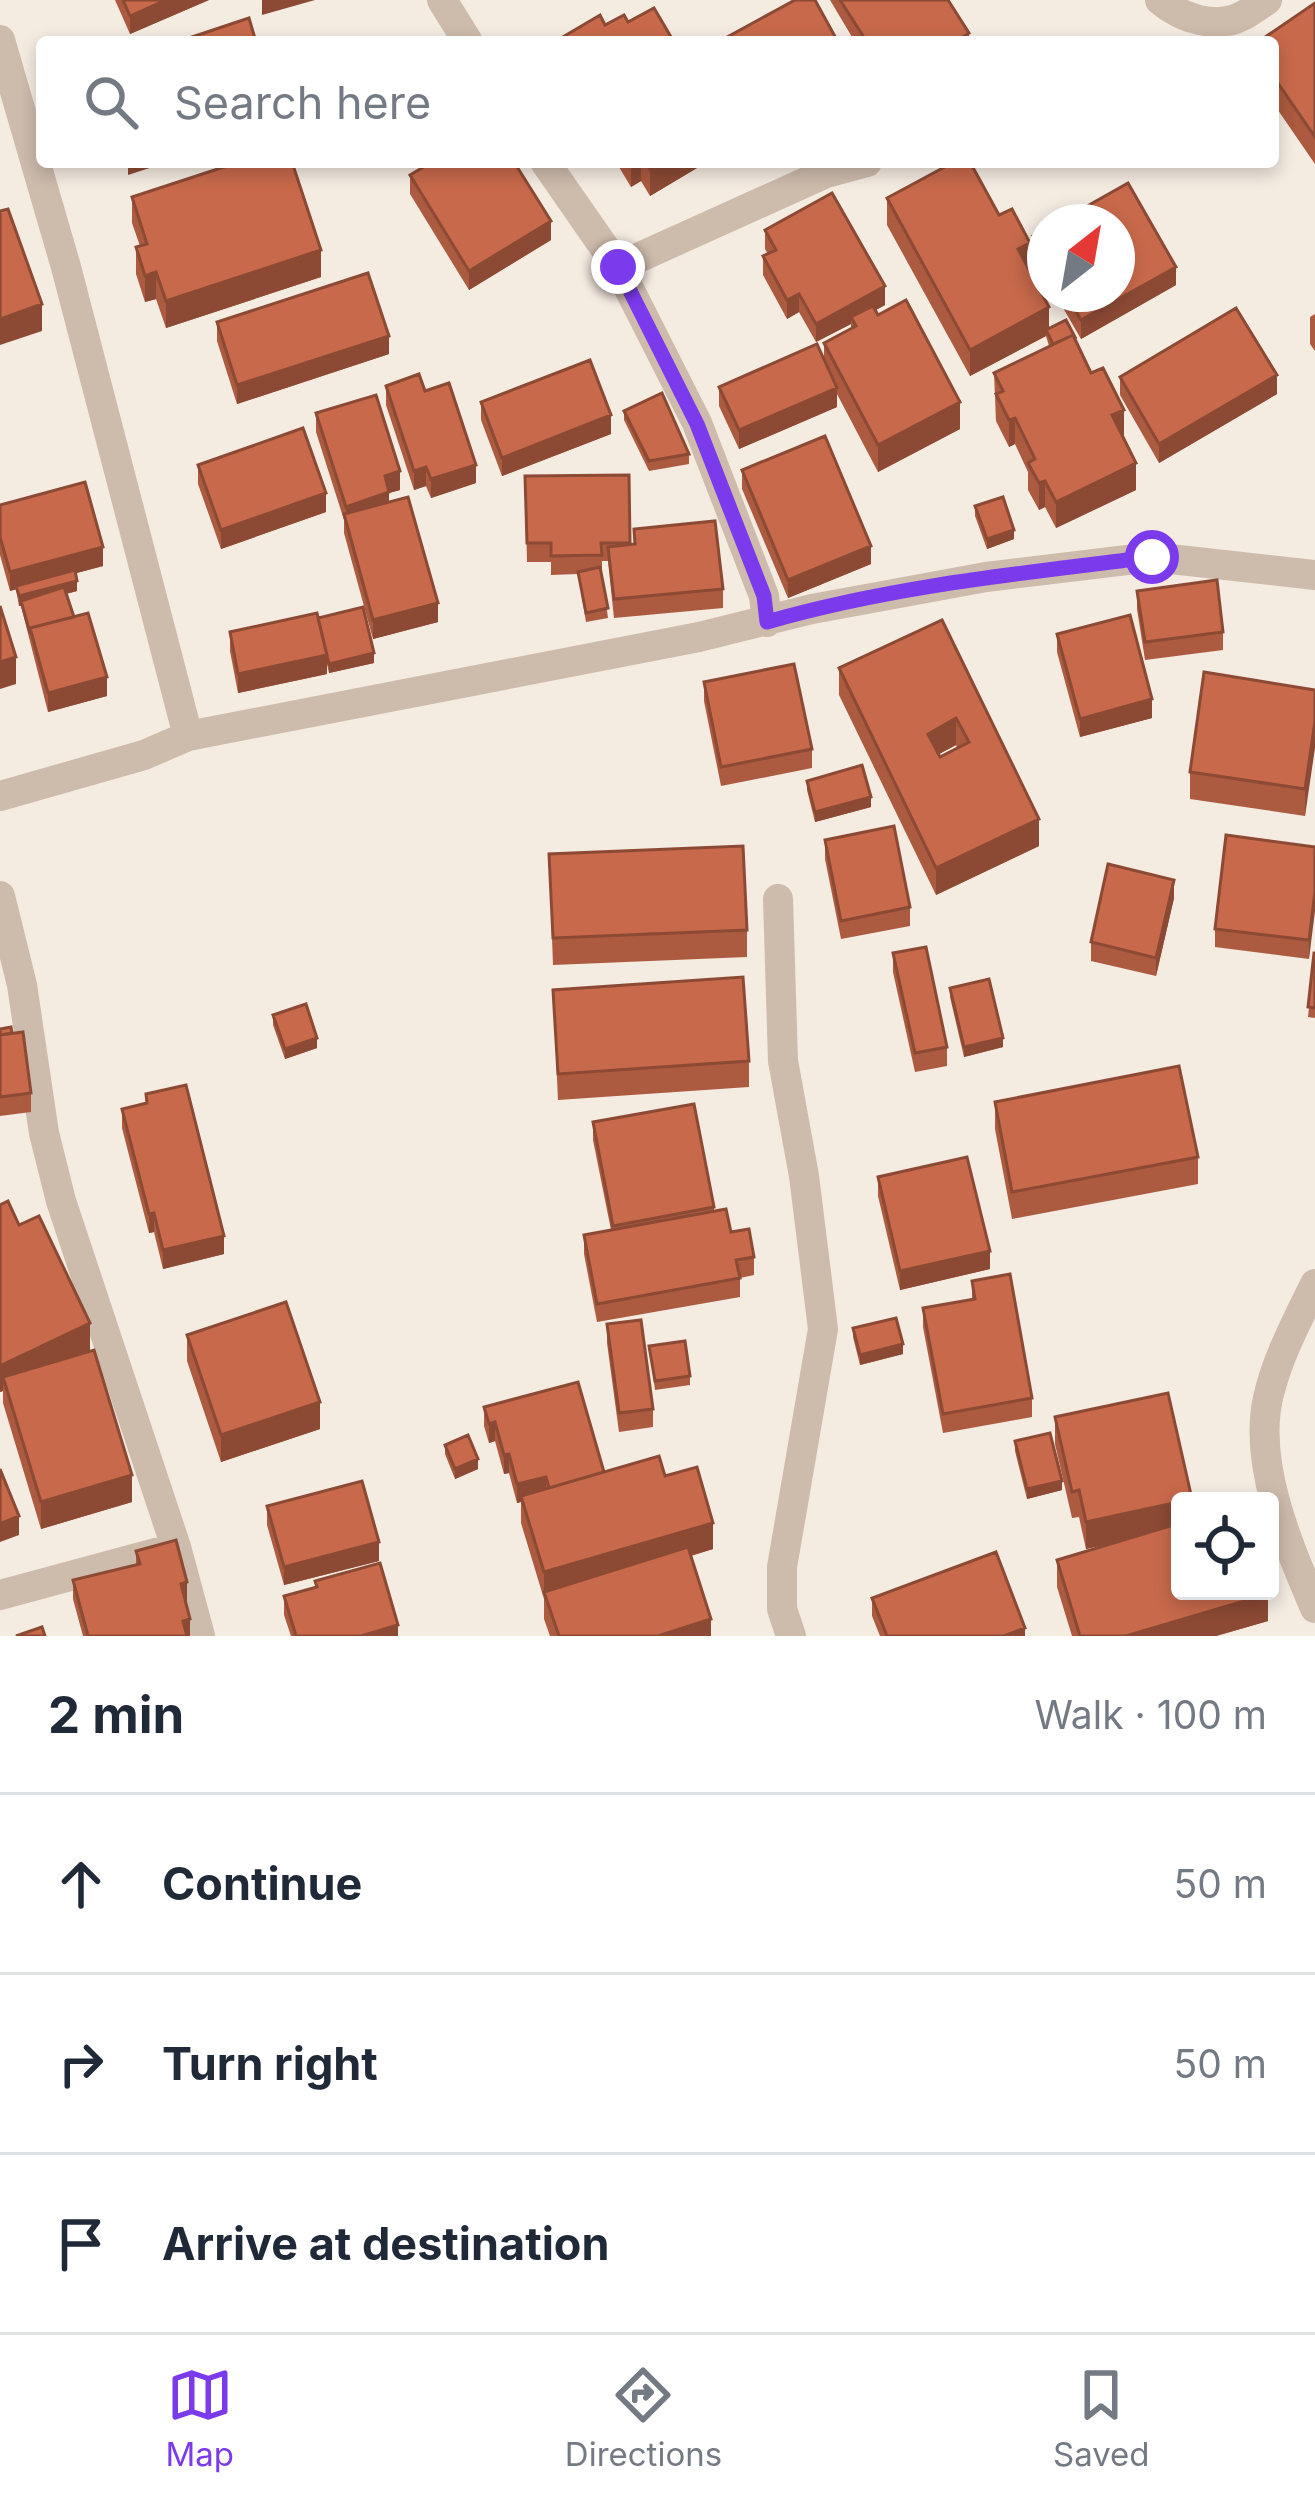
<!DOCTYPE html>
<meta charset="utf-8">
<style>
body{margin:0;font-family:Inter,sans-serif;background:#f6f6f7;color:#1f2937}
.controls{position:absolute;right:36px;bottom:36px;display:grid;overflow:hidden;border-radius:12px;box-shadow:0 6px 18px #0003}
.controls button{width:108px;height:108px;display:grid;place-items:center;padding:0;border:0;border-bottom:3px solid #e0e1e3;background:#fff;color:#1f2937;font:60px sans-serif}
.compass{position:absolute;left:1027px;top:204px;width:108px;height:108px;border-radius:50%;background:#fff;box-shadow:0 6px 18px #0003;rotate:31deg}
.stop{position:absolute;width:36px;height:36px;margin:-27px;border:9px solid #7c3aed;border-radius:50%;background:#fff}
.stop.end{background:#7c3aed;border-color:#fff;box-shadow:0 3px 12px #0008}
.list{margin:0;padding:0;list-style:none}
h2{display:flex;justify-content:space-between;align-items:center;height:156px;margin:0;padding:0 48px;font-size:51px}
h2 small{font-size:39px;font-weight:400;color:#747a83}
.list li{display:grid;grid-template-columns:78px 1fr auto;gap:36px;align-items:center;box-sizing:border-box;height:180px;padding:0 48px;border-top:3px solid #e0e1e3}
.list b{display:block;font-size:45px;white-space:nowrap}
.list em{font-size:39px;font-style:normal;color:#747a83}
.icon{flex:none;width:66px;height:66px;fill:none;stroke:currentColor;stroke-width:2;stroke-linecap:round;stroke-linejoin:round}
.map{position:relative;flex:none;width:1315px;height:1636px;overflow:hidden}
.search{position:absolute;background:#fff;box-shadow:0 6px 18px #0003;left:36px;right:36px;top:36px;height:132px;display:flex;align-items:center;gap:30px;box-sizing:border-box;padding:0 42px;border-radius:12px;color:#747a83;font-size:45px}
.sheet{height:696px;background:#fff}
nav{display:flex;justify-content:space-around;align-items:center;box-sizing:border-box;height:168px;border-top:3px solid #e0e1e3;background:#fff;font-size:33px;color:#747a83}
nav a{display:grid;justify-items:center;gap:6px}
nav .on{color:#7c3aed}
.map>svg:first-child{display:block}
</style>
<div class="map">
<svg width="1315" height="1636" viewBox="0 0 1315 1636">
<rect width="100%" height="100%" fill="#f4ebe1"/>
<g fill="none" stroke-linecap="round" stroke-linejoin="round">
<path stroke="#cdbbac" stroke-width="30" d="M442 0 468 42
M1160 0C1181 18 1216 30 1242 16 1251 12 1259 5 1267 0
M0 40 66 267 188 736
M545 162 618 267 697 423 764 596 767 622
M618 267 826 173 867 162
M0 796 144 755 188 736 699 637 812 609 986 577 1152 557 1315 575
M0 896 22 985 44 1133 61 1201 176 1547 200 1636
M778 899 783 1061 804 1176 823 1329 782 1567V1609L791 1636
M1315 1284C1297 1321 1277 1358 1268 1398 1253 1465 1289 1547 1315 1608
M0 1595 174 1548"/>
</g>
<path fill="#ac5a40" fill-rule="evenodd" d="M115 0H209L130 34Z
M830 0H948L969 42H855Z
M1315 3V164L1273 103V42Z
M616 162H707L650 196 641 181 631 187Z
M410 175 551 240 469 290 410 194Z
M132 197 321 277 166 328 156 299 145 302 136 274V247L140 246 132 223Z
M887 198 1030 269 1049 328 1091 373 1124 437 1136 490 1056 528 1045 507 1039 510 1028 490V472L1015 444 1009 447 996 421 994 373 1049 346 1046 336 970 376 887 225Z
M765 230 885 305 876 310 960 429 878 472 837 394V407L739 449 719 406V387L824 359V343L851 329V324L816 342 799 312 787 319 763 275V256L768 254 765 249Z
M1045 230V276L1033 255V236Z
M1176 285 1081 339 1055 294H1117Z
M1315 314V351L1310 344V317Z
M217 322 389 354 237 404 217 341Z
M1120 377 1277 394 1159 463 1120 395Z
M386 386 425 391 476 483 431 498 426 486 414 490 386 405Z
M481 402 611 434 502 476 481 420Z
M624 411 689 454V464L649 471 624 420Z
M316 413 400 490 389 493V502L438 622 373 639 344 533V520L316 432Z
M198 465 326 512 221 549 198 484Z
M742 470 871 564 788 598 742 489Z
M629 475 630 544H634V529L723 589V608L614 618 608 561H602V574L608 618 586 622 578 574 551 575V562H527L525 476Z
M0 505 103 566 76 573 77 591 66 594 74 617 107 696 48 712 21 606H19L16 589 10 591 0 555Z
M975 506 1014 539 987 549 975 516Z
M1137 591 1223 632V650L1145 660 1137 609Z
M318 618 374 663 329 673 327 664V674L238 693 230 651V632Z
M942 620 1039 846 936 895 839 695V668ZM956 745 957 748 940 757 939 754Z
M1057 634 1152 718 1080 737 1057 652Z
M704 682 812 749V768L721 786 704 701Z
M1315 690 1305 816 1190 799V772Z
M807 781 871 807 815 822 807 790Z
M825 840 910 907V926L841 939 825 859Z
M1315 847 1309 959 1215 947V929Z
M549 854 747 930V957L553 965Z
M1174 898 1156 976 1091 961V942Z
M893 953 947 1047V1066L915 1072 893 972Z
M1315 953V1018L1308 1017Z
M950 988 1003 1047 964 1057 950 997Z
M553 990 749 1061V1087L558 1100Z
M273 1015 317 1048 285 1059 273 1025Z
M0 1029 31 1093V1112L0 1116Z
M146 1094 224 1254 163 1269 154 1232 149 1233 122 1128V1109L146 1103Z
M995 1102 1198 1157V1184L1012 1219 995 1129Z
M593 1122 714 1207V1211L754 1257V1275L740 1278V1297L597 1322 584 1254V1235L611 1230 593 1140Z
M878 1177 990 1269 900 1290 878 1196Z
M0 1205 19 1225 90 1350 83 1353 132 1502 41 1529 3 1403V1391L0 1392Z
M972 1281 1032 1398V1417L943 1433 923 1327V1308L972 1299Z
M607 1324 653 1409V1427L619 1432 607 1343Z
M853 1328 903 1354 860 1365 853 1337Z
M187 1335 320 1429 221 1462 187 1361Z
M649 1346 690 1376V1385L655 1390Z
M484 1407 604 1472 665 1476 713 1549 691 1556 711 1636H550L544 1619V1599L521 1523V1502L517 1503 509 1473 504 1474 495 1441 489 1443 484 1426Z
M1055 1417 1192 1501 1180 1591 1268 1621 1216 1636H1072L1057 1587V1560L1120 1541 1086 1549 1079 1517 1072 1518 1055 1444Z
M1015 1441 1062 1490 1027 1499 1015 1451Z
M445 1445 478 1469 455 1479 445 1454Z
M267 1506 379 1561 284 1585 267 1525Z
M136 1551 187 1601H185L190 1636H83L73 1599V1580L136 1564Z
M315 1581 398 1636H291L284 1615V1596L315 1587Z
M872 1598 1025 1636H880L872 1616Z"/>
<path fill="#8c4a34" d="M166 0H209L130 34V16Z
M262 0H315L262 15Z
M969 33V42H955Z
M128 162H168L128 175Z
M631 162H641V181L631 187Z
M662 162H707L650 196V169Z
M551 221V240L469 290V271Z
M1030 243V269L1018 276V249Z
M321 250V277L166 328V301Z
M1176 267V285L1081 339V320Z
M156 272V299L145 302V276Z
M885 286V305L854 322 851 317V324L816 342V324Z
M799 294V312L787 319V300Z
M42 304V331L0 345V319Z
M1049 307V334L1046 330V336L970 376V350Z
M389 336V354L237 404V385Z
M1277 375V394L1159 463V444Z
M837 388V407L739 449V430Z
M960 402V429L878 472V445Z
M1124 410V437L1112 415Z
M611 415V434L502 476V458Z
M1015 418V444L1009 447V420Z
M1136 463V490L1056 528V502Z
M476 465V483L431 498V479Z
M426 467V486L414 490V471Z
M400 471V490L389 493V511L346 521V507L385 476Z
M1045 481V507L1039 510V483Z
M326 493V512L221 549V530Z
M1014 530V539L987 549V539Z
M871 546V564L788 598V580Z
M103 547V566L10 591V572Z
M77 581V591L19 606V596Z
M438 603V622L373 639V620Z
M374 653V663L329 673V664Z
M327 655V674L238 693V674Z
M16 657V684L0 689V662Z
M107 677V696L48 712V693Z
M1152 699V718L1080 737V719Z
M956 718V745L928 760V734Z
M1315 721V748L1305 816V789Z
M871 797V807L815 822V812Z
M1039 819V846L936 895V868Z
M1174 880V898L1156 976V958Z
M1315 892V911L1309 959V940Z
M317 1038V1048L285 1059V1049Z
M1003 1038V1047L964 1057V1047Z
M154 1213V1232L149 1233V1214Z
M224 1236V1254L163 1269V1250Z
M990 1251V1269L900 1290V1271Z
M90 1323V1350L7 1389 3 1377V1391L0 1392V1366Z
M903 1344V1354L860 1365V1355Z
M320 1402V1429L221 1462V1435Z
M495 1422V1441L489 1443V1424Z
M509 1454V1473L504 1474V1455Z
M478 1459V1469L455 1479V1469Z
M132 1475V1502L41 1529V1502Z
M546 1477V1495L521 1496V1502L517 1503V1484Z
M1062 1481V1490L1027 1499V1489Z
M1180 1502V1528L1086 1549V1522Z
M19 1516V1535L0 1542V1524Z
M713 1523V1549L546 1598 544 1592V1599V1572Z
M379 1542V1561L284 1585V1567Z
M187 1582V1601L181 1603V1584Z
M1268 1594V1621L1216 1636H1126Z
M190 1619V1636H183V1621Z
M711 1619V1636H658Z
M398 1625V1636H361Z
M1025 1628V1636H1004Z"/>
<path fill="#c8694b" stroke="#8c4a34" stroke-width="3" fill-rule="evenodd" d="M123 0H166L130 16Z
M795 0H815L838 42H718Z
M840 0H948L969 33 955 42H867Z
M1315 3V137L1273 76V42H1258Z
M654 8 674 42H563L561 38 600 15 605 25 624 15 628 22Z
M249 18 256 42H177Z
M239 162H292L321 250 166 301 156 272 145 276 136 247 147 244 132 197Z
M432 162H514L551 221 469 271 410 175Z
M646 162H662L650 169Z
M954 162H970L999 215 1012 209 1030 243 1018 249 1049 307 970 350 887 198Z
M1128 183 1176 267 1081 320 1066 294H1117V222H1059Z
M832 193 885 286 816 324 799 294 787 300 763 256 776 250 765 230Z
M8 209 42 304 0 319V211Z
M1045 230V257L1033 236Z
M368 273 389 336 237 385 217 322Z
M906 300 960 402 878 445 824 343 856 326 851 317 873 306 878 315Z
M1236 308 1277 375 1159 444 1120 377Z
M1066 320 1076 339 1073 335 1053 344 1046 330Z
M1073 335 1091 373 1103 368 1124 410 1112 415 1136 463 1056 502 1045 481 1039 483 1028 463 1035 459 1015 418 1009 420 996 394 1003 391 994 373Z
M817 344 837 388 739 430 719 387Z
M590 360 611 415 502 458 481 402Z
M419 374 425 391 449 383 476 465 431 479 426 467 414 471 386 386Z
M662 393 689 454 649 461 624 411Z
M376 395 400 471 385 476 389 492 346 507 316 413Z
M303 428 326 493 221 530 198 465Z
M825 436 871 546 788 580 742 470Z
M629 475 630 543H601L602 555 551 556V543H527L525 476Z
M85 482 103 547 10 572 0 537V505Z
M408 497 438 603 373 620 344 514Z
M1003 497 1014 530 987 539 975 506Z
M715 521 723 589 614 599 608 547 635 544 634 529Z
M600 567 608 608 586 613 578 572Z
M75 570 77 581 19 596 16 586Z
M1217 580 1223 632 1145 642 1137 591Z
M64 587 74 617 30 628V633L21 601Z
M0 606 16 657 0 662Z
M363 607 374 653 329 664 318 618Z
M88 613 107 677 48 693 30 628Z
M317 613 327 655 238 674 230 632Z
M1130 615 1152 699 1080 719 1057 634Z
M942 620 1039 819 936 868 839 668ZM956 718 969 742 940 757 928 734Z
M794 664 812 749 721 767 704 682Z
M1204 672 1315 690V721L1305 789 1190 772Z
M862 765 871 797 815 812 807 781Z
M894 826 910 907 841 921 825 840Z
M1226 835 1315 847V892L1309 940 1215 929Z
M743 846 747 930 553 938 549 854Z
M1108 864 1174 880 1156 958 1091 942Z
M926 947 947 1047 915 1053 893 953Z
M1314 953H1315V1008L1308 1007Z
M743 977 749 1061 558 1074 553 990Z
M989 979 1003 1038 964 1047 950 988Z
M306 1004 317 1038 285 1049 273 1015Z
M11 1027 12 1033 0 1035V1029Z
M23 1032 31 1093 0 1097V1035Z
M1179 1066 1198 1157 1012 1192 995 1102Z
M186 1085 224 1236 163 1250 154 1213 149 1214 122 1109 147 1103 146 1094Z
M694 1104 714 1207 613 1226 593 1122Z
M967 1157 990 1251 900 1271 878 1177Z
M8 1201 19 1225 39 1216 90 1323 0 1366V1205Z
M726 1209 731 1232 749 1229 754 1257 736 1260 740 1278 597 1304 584 1235Z
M1010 1274 1032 1398 943 1414 923 1308 975 1299 972 1281Z
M286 1302 320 1402 221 1435 187 1335Z
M896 1318 903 1344 860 1355 853 1328Z
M641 1320 653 1409 619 1413 607 1324Z
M685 1341 690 1376 655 1381 649 1346Z
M94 1350 132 1475 41 1502 3 1377Z
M578 1382 604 1472 549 1488 546 1477 517 1484 509 1454 504 1455 495 1422 489 1424 484 1407Z
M1168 1393 1192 1499 1086 1522 1079 1490 1072 1492 1055 1417Z
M1050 1433 1062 1481 1027 1489 1015 1441Z
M468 1435 478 1459 455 1469 445 1445Z
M659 1456 665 1476 697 1467 713 1523 544 1572 521 1496Z
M0 1469 19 1516 0 1524Z
M362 1481 379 1542 284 1567 267 1506Z
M1180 1523V1591H1267L1268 1594 1126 1636H1080L1057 1560Z
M176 1540 187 1582 181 1584 190 1619 183 1621 187 1636H88L73 1580 140 1564 136 1551Z
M688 1547 711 1619 658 1636H559L544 1592Z
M996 1552 1025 1628 1004 1636H887L872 1598Z
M380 1563 398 1625 361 1636H296L284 1596 317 1587 315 1581Z
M42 1627 45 1636H16Z"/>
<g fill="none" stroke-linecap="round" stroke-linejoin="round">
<path stroke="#7c3aed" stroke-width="15" d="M618 267 697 424 764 596 767 622C892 586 1023 573 1152 557"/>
</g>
</svg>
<div class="controls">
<button><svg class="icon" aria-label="locate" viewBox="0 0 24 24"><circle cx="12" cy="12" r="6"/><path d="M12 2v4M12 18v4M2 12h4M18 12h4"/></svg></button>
</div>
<svg class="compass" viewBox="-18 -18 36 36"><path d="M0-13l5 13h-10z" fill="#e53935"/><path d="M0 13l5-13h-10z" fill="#747a83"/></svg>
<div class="stop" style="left:1152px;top:557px"></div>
<div class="stop end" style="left:618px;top:267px"></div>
<div class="search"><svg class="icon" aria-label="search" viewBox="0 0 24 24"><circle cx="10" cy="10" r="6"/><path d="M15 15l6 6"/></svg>Search here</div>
</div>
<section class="sheet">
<h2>2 min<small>Walk · 100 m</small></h2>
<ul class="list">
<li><svg class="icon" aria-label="ahead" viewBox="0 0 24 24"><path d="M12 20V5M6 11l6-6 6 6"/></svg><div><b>Continue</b></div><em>50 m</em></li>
<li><svg class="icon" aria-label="right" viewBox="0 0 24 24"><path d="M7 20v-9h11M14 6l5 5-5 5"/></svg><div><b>Turn right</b></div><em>50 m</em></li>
<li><svg class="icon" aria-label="arrive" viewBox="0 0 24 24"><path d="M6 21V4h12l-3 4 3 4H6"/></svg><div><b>Arrive at destination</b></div></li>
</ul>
</section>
<nav>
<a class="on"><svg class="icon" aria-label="map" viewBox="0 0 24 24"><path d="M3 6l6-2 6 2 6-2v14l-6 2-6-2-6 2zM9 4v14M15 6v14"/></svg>Map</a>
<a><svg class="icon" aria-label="directions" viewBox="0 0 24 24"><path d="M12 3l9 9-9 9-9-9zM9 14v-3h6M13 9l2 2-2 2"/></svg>Directions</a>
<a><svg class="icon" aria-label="saved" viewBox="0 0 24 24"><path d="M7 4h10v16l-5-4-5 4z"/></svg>Saved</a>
</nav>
